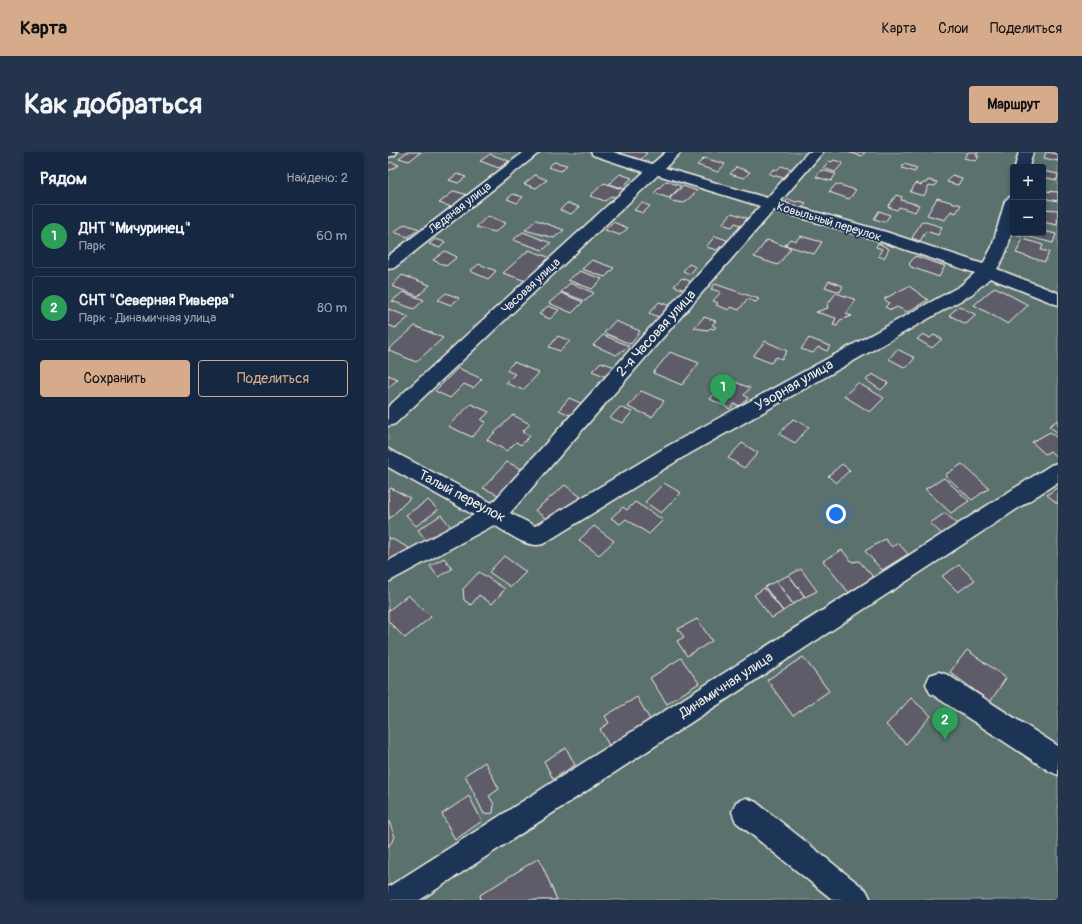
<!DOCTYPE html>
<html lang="ru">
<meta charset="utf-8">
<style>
body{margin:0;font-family:Pangolin,sans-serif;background:#23344c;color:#f1f3f6}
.controls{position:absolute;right:12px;top:12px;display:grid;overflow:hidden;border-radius:4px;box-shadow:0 2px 6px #0003}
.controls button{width:36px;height:36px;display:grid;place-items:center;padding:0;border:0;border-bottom:1px solid #35445a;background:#162841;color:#f1f3f6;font:20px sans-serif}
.you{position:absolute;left:448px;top:362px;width:14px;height:14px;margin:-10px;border:3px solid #fff;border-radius:50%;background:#1a73e8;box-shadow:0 0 0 6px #1a73e833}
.badge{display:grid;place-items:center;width:26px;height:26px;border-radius:50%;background:#d6ab8b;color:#fff;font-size:13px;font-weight:700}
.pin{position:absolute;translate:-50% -33px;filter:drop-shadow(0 1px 2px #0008)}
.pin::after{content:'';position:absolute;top:21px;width:14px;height:12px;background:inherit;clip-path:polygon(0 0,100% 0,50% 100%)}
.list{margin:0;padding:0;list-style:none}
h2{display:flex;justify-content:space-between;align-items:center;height:52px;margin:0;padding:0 16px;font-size:17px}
h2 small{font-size:13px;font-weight:400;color:#9ea6b1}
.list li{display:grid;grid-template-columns:26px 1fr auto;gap:12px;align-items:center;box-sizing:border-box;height:64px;margin:0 8px 8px;padding:0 8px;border:1px solid #35445a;border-radius:4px}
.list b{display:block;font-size:15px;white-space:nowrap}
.list p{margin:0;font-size:13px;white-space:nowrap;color:#9ea6b1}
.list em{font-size:13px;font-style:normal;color:#9ea6b1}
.actions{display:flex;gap:8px;padding:12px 16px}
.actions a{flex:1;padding:9px 0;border:1px solid #d6ab8b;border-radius:4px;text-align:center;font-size:14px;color:#d6ab8b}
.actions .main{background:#d6ab8b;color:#111}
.map{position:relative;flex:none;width:670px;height:748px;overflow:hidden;border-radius:4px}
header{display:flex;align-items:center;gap:24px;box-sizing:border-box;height:56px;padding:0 20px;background:#d6ab8b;color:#111}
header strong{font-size:19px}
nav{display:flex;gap:22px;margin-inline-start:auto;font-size:14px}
.intro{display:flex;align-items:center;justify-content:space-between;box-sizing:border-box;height:96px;padding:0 24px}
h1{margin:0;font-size:28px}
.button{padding:10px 18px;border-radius:4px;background:#d6ab8b;color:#111;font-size:14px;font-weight:700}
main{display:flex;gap:24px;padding:0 24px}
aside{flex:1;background:#162841;border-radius:4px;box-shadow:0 2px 6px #0003}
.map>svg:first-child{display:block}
</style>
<header>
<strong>Карта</strong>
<nav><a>Карта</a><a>Слои</a><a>Поделиться</a></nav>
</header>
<div class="intro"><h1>Как добраться</h1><a class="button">Маршрут</a></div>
<main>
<aside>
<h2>Рядом<small>Найдено: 2</small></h2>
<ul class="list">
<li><span class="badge" style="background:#2e9e5b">1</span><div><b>ДНТ &quot;Мичуринец&quot;</b><p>Парк</p></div><em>60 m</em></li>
<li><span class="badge" style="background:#2e9e5b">2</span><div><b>СНТ &quot;Северная Ривьера&quot;</b><p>Парк · Динамичная улица</p></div><em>80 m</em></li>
</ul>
<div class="actions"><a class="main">Сохранить</a><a>Поделиться</a></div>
</aside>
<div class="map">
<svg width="670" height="748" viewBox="0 0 670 748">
<rect width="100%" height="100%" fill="#1d3557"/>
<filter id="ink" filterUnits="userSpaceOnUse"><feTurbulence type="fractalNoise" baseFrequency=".025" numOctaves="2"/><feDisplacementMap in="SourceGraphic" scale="8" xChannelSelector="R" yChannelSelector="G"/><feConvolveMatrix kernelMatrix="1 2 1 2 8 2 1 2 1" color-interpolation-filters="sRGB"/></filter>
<g filter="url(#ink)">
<path fill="#5a716d" stroke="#a7b1aa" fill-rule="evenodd" d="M0 0H670V748H0ZM625 15H655V81H625Z"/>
<path fill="#5f5c6b" stroke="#f4f1e8" d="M19 0H33L21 9 11 6Z
M232 0H255L259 1 251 9 229 2Z
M459 0H477L474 4Z
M580 0H590L588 4H591L588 9 576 6Z
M658 0 670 2V9L656 6Z
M102 2 121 9 111 16 92 9Z
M316 6 337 12 330 20 309 13Z
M446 8 455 11 447 20 435 16 441 9 444 10Z
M3 10 11 13 0 19V12Z
M166 10 179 13 173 19 160 15Z
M516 12 529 16 527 20 514 16Z
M393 14 407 18 399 27 381 22 386 17 389 18Z
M348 15 362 20 356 26 342 22Z
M433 18 448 22 443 29 428 25Z
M655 19 670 22 669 28 655 25Z
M69 22 78 25 70 31 61 28Z
M232 22 244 26 233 36 221 32Z
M147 23 159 28 148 36 136 32Z
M564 23 574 26 570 33 559 30Z
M540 28 549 30 547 34 541 33 536 44 522 40 528 31 533 33 535 31H538Z
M278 29 293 34 281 46 266 41Z
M216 31 242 40 234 47 223 44 217 49 202 44Z
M448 32 468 38 461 47 441 40Z
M295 34 309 39 296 51 283 49 282 46Z
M66 39 83 44 71 55 66 53 64 55 51 51Z
M655 39 670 40V49L655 46Z
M125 42 135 45 129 51 119 47Z
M508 43 514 45 513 48 531 53 527 60 511 55 509 58 500 55Z
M549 46 573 53 568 61 563 59 557 68 539 63Z
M400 47 408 50 411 49 418 51 411 60 395 53Z
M179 51 191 55 183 62 172 58Z
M254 51 262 54 255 61 246 58Z
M655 57 670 58 669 73 655 70Z
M491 59 502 63 497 70 486 67Z
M344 61 361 67 354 74 347 71 344 75 334 72Z
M100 64 118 71 107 80 88 75Z
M148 68 176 78 166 86 137 78Z
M534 69 554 75 550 83 538 79 532 89 524 86Z
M225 70 240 76 232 83 217 78Z
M17 72 31 77 20 85 6 80Z
M655 79 668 82 665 91 634 83 633 85 626 83 627 81H655Z
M135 80 163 91 155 98 125 88Z
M327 84 339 88 336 95 333 94 329 98 318 95Z
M412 84 434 90 426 102 397 93 402 87 408 89Z
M47 87 57 90 52 96 41 92Z
M635 87 655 93 653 98 661 100 657 110 628 101Z
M379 88 403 96 390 113 366 105Z
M490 91 501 97 496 106 490 104 494 97 488 95Z
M141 98 163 106 138 129 115 121Z
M57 99 69 105 58 114 45 108Z
M527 104 557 114 551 125 523 115 521 112Z
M204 108 226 116 217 125 194 117Z
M91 112 108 119 100 127 82 119Z
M301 112 308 115 302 122 295 119Z
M192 119 214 127 204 137 180 128Z
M14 123 42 133 30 144 4 134Z
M294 126 304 130 297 138 286 134Z
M441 129 455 134 452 140 437 135Z
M182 131 206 141 197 149 173 140Z
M327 132 371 147 368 150 359 147 351 158 343 155 341 158 328 153 330 151 325 149 333 140 323 137Z
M521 134 540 148 519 160 509 155 503 158 497 155 501 151 496 147Z
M607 135 640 153 620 172 586 153Z
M15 140 36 148 26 157 4 149Z
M58 141 71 146 63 153 50 148Z
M173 141 195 150 184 161 161 151Z
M448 141 468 148 458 162 464 164 452 168 449 174 445 173 448 166 428 160 440 156 439 153Z
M271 150 288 156 278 168 261 161Z
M160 154 171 158 162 167 151 162Z
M571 154 588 163 578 172 561 163Z
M0 157 21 165 8 176 0 173Z
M316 165 328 169 324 173 328 175 326 177 322 176 320 178 306 176Z
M227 169 252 179 243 192 216 181Z
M27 174 55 186 28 210 0 198Z
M535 182 542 186 546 183 554 187 544 196 529 187Z
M215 183 241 194 228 203 205 193Z
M170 184 182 189 172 199 161 195Z
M421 186 442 194 439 199 430 195 425 201 413 197Z
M377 189 399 199 394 207 388 205 383 211 365 204Z
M509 197 527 206 518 216 501 207Z
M282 200 311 211 294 233 265 221Z
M126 210 151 221 135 238 118 231 127 222 118 218Z
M213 210 227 215 219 225 204 219Z
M70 216 94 227 85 236 76 232 62 246 47 239Z
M484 222 500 231 493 238 478 228Z
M0 223 10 227 0 236Z
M340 227 362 236 356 243 360 246 353 254 346 252 342 257 322 247Z
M470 231 496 246 482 260 456 244Z
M253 239 276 249 264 265 240 255Z
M181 246 195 252 184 264 171 258Z
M83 252 101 260 93 268 98 270 84 285 60 274Z
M232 255 244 260 235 271 222 266Z
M125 263 142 272 134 280 142 284 133 293 128 290 119 299 99 288Z
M405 267 421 275 407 291 391 282Z
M670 268V281L661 274Z
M662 280 670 287V306L662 299 657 302 644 290Z
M354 291 370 301 356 316 340 306Z
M119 310 140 320 117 346 95 336Z
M454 312 462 318 448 331 440 324Z
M574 312 601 336 584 348 557 323Z
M556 326 581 349 563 361 537 337Z
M276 331 293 341 273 361 257 350Z
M177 333 193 345 163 371 147 358Z
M670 335V352L659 343Z
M3 336 22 346 1 367 0 339Z
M40 348 50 358 28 374 18 363Z
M247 350 275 368 261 382 238 367 232 372 223 366 235 355 239 358Z
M557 361 572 374 557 385 542 371Z
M53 363 64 376 41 392 30 378Z
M206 374 226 389 211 403 191 388Z
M0 385 21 396 7 412 0 408Z
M497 387 504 395 510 391 520 402 494 418 477 399Z
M454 398 464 410 471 409 487 427 462 442 435 409Z
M116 404 138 420 123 435 101 420Z
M56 406 64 417 50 425 42 414Z
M571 413 587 428 570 440 554 424Z
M413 417 429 439 417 445 401 423Z
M91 420 117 437 104 452 91 443 83 453 76 448 75 437Z
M401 423 417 445 405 452 388 429Z
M388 429 405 452 395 459 377 435Z
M376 436 395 459 384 466 366 443Z
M20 443 43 465 17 486 0 469V459Z
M309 467 324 489 299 504 289 489 296 485 290 477Z
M579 498 618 526 602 550 562 520Z
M415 505 441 539 405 564 379 528Z
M293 506 311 531 279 552 262 526Z
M249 545 265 573 224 599 212 577 221 571 217 564Z
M523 546 543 564 518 592 498 573Z
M178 596 187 613 165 627 156 609Z
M97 610 111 637 101 644 106 652 105 661 96 662 77 623Z
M81 644 94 669 67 688 54 662Z
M0 667 7 685 0 695Z
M151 706 169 748H93L92 743Z"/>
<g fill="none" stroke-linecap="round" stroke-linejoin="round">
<g stroke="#f4f1e8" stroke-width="3">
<path id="minor" d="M0 0H9L7 3 0 5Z
M136 0H152L6 116 0 117V104Z
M203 0H225L264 12 278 0H293L277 16 379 46 420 0H435L392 50 498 80 595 112 604 95 617 49 620 46 625 44C625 72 625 93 609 117L670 141V153L602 126 584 142 292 307 155 392C139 397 120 381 106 373L0 430V409L86 363 0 315V297L104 351 372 54 270 23 7 272 0 274V255L256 20 205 3ZM386 58 486 87 587 121 572 134 278 295 147 374 122 361Z
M631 0H645L641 15H627Z
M670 311V330L32 748H0V735L663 313Z
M551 520 560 523 670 594V623L661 619 542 541 538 532 542 523Z
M358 646 368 650 478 738 483 748H445L348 670 344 660 348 650Z"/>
</g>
<use href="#minor" fill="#1d3557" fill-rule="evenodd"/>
</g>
</g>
<g text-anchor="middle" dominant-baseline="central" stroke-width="3.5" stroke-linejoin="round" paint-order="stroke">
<g font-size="12" fill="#f4f1e8" stroke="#1d3557">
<text transform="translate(72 56) rotate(-38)">Ледяная улица</text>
<text transform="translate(441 70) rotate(17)">Ковыльный переулок</text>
<text transform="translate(143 134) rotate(-43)">Часовая улица</text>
</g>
<g font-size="14" fill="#f4f1e8" stroke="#1d3557">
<text transform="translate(268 181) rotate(-48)">2-я Часовая улица</text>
<text transform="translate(406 233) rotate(-30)">Узорная улица</text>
<text transform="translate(74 344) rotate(28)">Талый переулок</text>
<text transform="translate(338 533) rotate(-33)">Динамичная улица</text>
</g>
</g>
</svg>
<div class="controls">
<button>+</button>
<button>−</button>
</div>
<div class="you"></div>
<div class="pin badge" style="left:335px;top:255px;background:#2e9e5b">1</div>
<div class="pin badge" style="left:557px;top:588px;background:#2e9e5b">2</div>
</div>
</main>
